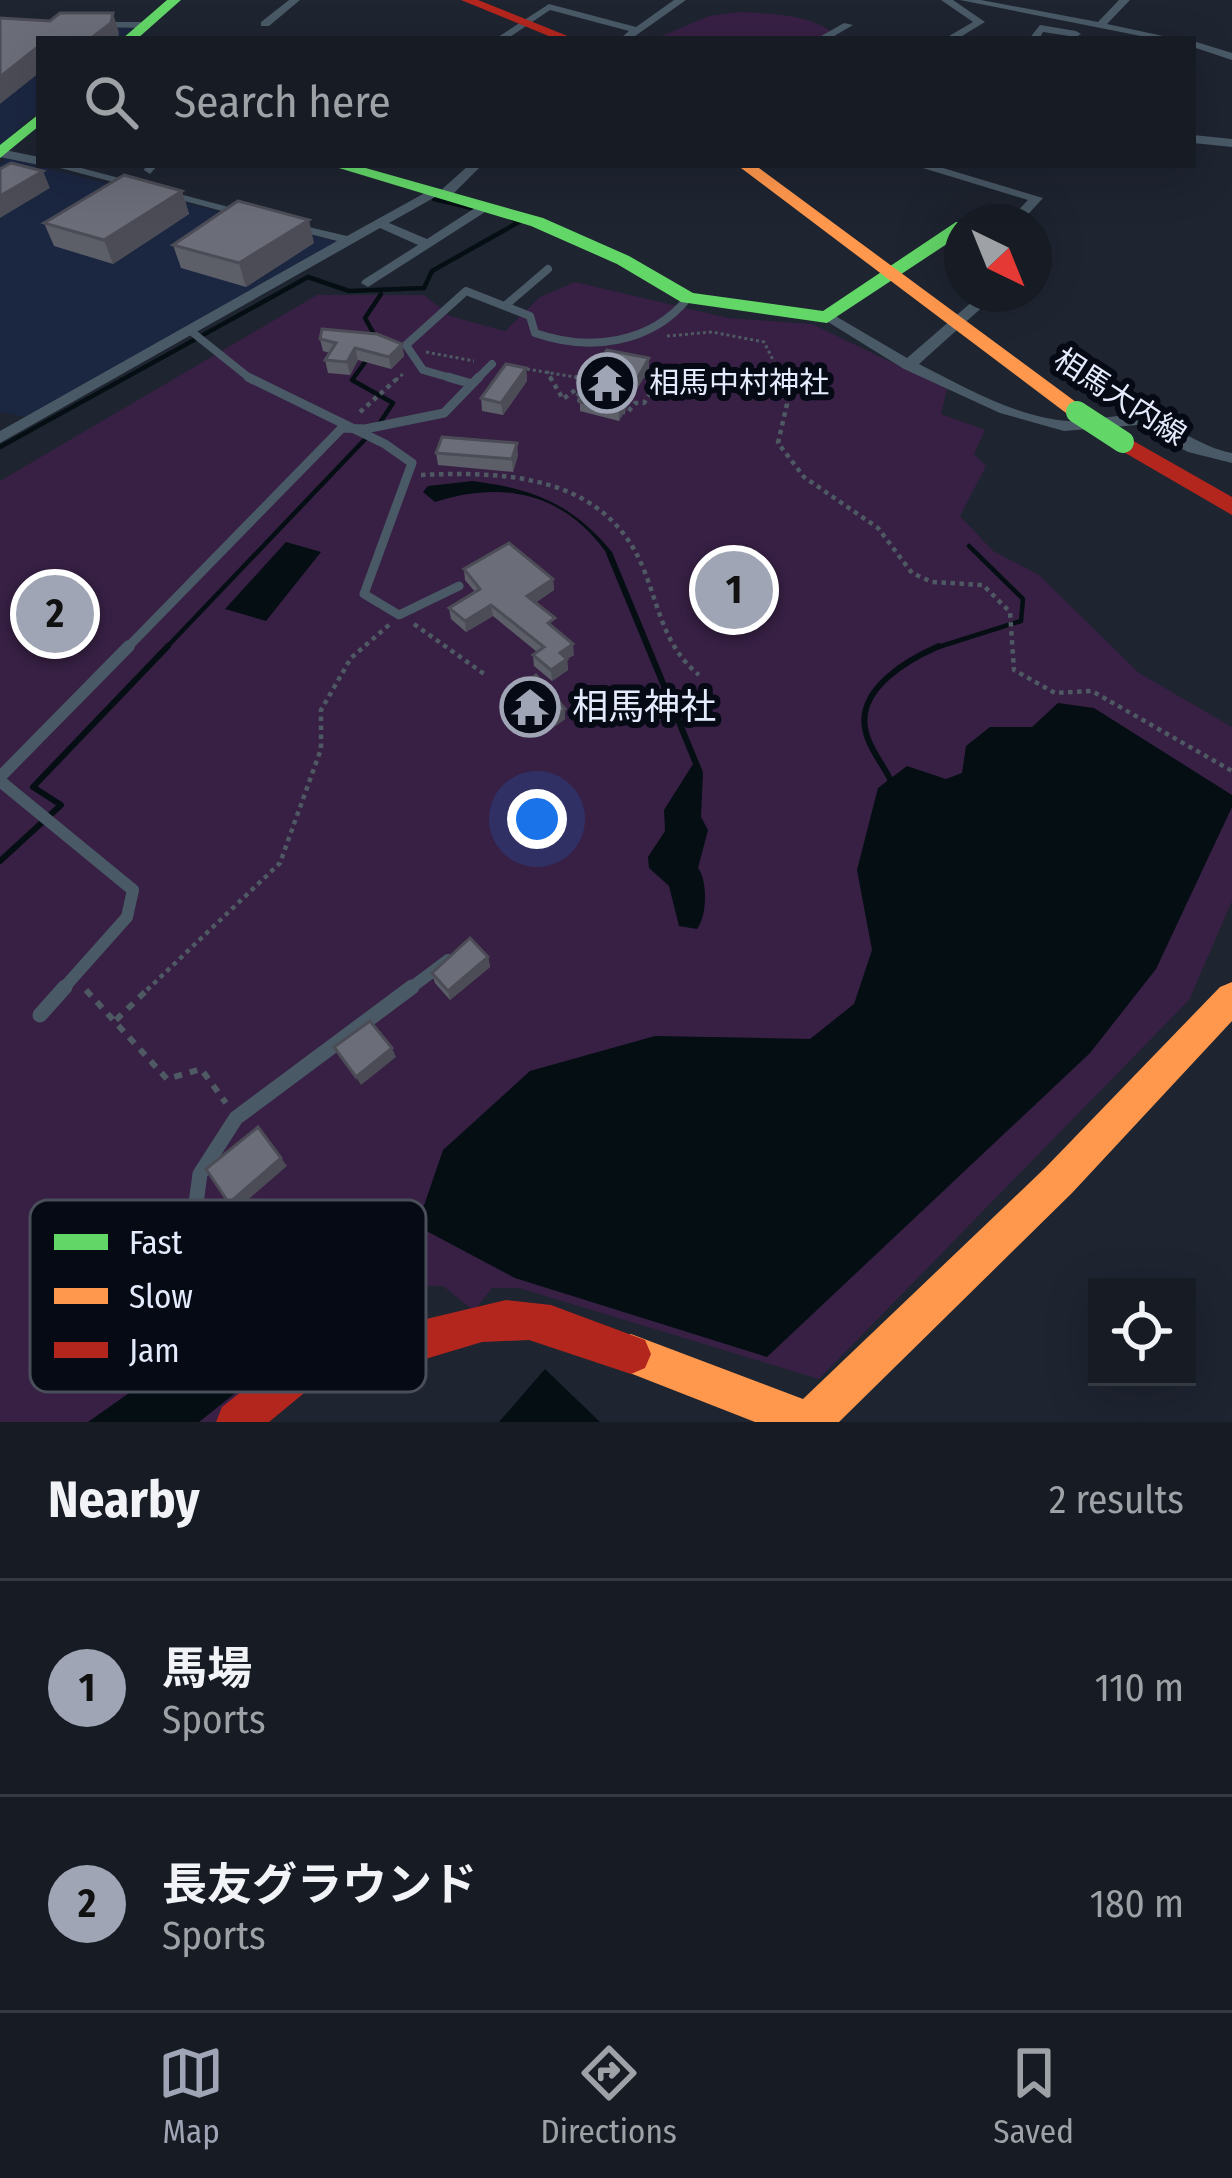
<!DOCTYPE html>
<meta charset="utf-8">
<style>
body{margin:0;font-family:"Fira Sans Condensed","Noto Sans JP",sans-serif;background:#232831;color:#f1f3f6}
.controls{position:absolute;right:36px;bottom:36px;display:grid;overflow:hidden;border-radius:0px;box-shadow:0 12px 48px #0002}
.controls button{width:108px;height:108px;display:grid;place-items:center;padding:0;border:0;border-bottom:3px solid #353941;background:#161b24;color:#f1f3f6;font:60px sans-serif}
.compass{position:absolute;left:944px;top:204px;width:108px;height:108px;border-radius:50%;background:#161b24;box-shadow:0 12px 48px #0002;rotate:137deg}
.you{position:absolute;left:537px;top:819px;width:42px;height:42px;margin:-30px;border:9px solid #fff;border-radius:50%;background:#1a73e8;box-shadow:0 0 0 18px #1a73e833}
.badge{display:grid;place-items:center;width:78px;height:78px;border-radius:50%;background:#9fa5b5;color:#111;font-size:39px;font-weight:700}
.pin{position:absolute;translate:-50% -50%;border:6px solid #fff;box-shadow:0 3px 12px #0006}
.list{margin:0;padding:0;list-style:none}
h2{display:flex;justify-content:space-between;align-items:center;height:156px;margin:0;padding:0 48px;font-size:51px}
h2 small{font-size:39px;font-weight:400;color:#9ea1a6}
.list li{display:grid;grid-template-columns:78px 1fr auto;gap:36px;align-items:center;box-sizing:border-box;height:216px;padding:0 48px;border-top:3px solid #353941}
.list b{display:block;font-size:45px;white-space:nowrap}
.list p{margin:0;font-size:39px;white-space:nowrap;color:#9ea1a6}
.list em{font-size:39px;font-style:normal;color:#9ea1a6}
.icon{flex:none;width:66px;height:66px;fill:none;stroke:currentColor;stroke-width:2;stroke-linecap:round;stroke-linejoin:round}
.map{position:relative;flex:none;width:1232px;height:1422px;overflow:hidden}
.search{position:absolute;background:#161b24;box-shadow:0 12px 48px #0002;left:36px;right:36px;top:36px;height:132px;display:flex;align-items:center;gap:30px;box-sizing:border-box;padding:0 42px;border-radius:0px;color:#9ea1a6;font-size:45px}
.sheet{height:588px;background:#161b24}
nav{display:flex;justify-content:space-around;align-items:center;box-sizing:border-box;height:168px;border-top:3px solid #353941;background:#161b24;font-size:33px;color:#9ea1a6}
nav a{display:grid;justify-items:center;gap:6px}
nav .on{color:#9fa5b5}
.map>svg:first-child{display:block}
</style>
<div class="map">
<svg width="1232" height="1422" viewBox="0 0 1232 1422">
<rect width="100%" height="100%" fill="#1e2430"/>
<path fill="#1b2641" d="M136 26 121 39H39V111L0 146V28Z
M7 158 339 242 27 417 0 412V165Z"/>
<path fill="#372044" d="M741 12C776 14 814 14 841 39H655L709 16Z
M575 282 728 318 812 324 947 389 941 414 985 430 974 454 986 466 960 516 993 551 1039 575 1139 673 1232 727V901L1189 1000 819 1379 519 1288H492L474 1311 443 1286 391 1285 214 1422H0V481L317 295H424L450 316 505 331 540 297Z"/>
<path fill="#040e13" d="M473 481C534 489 572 504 612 552L703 772 701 817 708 830 698 868C708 881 707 917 697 929L679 926 669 886 649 868 648 857 665 831 664 810 693 764 605 551C563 493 502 480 435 502L423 492 428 486Z
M286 542 321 552 266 621 225 609Z
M1058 703 1094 708 1232 795V807L1156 969 1090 1053 767 1357 515 1278 417 1226 443 1150 530 1071 655 1036 810 1039 854 1004 872 950 857 870 878 788 907 766 946 779 962 773 966 746 990 727H1032Z
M287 1303 286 1337 269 1366 199 1422H88L234 1319Z
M545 1369 600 1422H499Z"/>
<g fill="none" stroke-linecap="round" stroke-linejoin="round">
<path stroke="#040e13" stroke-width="4.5" d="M434 199 472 208
M375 336 365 318 381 294
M368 358 352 380 393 403 379 424
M0 447 308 277 349 291 424 288 432 271 519 222 513 219
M165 649 370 434
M932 649 1021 621 1023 599 969 546"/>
<path stroke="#040e13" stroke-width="6" d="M891 781C883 764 868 747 865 728 858 688 909 659 939 646
M0 861 61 805 33 787 168 646"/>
<path stroke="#4e5963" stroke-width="3" stroke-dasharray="3 3" stroke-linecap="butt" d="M667 336 712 332 764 342 783 380
M426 352 474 361
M521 368 587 379
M547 371 552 380
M396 380 405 372
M587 380 596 365 659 380"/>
<path stroke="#4e5963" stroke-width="4.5" stroke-dasharray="4.5 4.5" stroke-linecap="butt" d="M550 377 563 399 581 386
M575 377 587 379
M589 377 576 399 627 413 635 403H644L660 378 655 377
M782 377 787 404 778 443 804 477 878 528 912 573 932 582 983 585 1010 612 1014 670 1055 693 1092 691 1232 771
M360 412 399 377
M421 475C507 471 606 475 644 570 660 610 664 646 699 675
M414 624 487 676
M147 990 280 863 321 749V710L351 658 390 624"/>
<path stroke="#4e5963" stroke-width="6" stroke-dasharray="8 8" stroke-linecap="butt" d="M86 990 167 1079 201 1069 226 1103
M116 1020 150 987"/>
<path stroke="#495966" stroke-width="8" d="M507 304 548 269
M192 332 252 380
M458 380 423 370 406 345 466 291 530 316 535 333C589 352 651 344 688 298
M476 380 492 364"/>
<path stroke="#495966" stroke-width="9" d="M248 377 385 444 412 463 364 594 399 615 459 586
M448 377 472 384
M126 649 342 428 365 429 444 413 479 377"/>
<path stroke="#495966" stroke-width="12" d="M0 777 129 646
M0 781 133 890 127 917 62 990
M408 990 448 960"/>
<path stroke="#495966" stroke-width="15" d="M40 1015 65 987
M343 1325 317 1285 211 1274 190 1247 200 1174 236 1118 412 987"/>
<path fill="#495966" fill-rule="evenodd" d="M289 0H300L269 26H261V22Z
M674 0H686L631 39 622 37 629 31 550 10 507 39H495L549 4 636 27Z
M941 0H953L985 22 957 39H944L973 22Z
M960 0H981L1098 22 1119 0H1130L1107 24 1177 39H1156Z
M92 22H146L151 25 146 28 88 27Z
M844 23 853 25 829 39H816Z
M1040 25 1076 31 1081 34 1076 37 1043 32 1039 39H1029Z
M1193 41 1232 53V60L1193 47Z
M1193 135 1232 139V147L1193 143Z
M0 149 39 157V165L0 157Z
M49 165H70L259 215 252 219Z
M146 165H158L150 174 144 170Z
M469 165H482L449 198H439V192Z
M913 165H933L1043 198 1021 222H1007L1028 200Z
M432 189 437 190V196L389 223 427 239 481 204 493 207 368 287 361 283 363 280 418 245 380 228 0 443V431L337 241 283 227V221L347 236Z
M1034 247 1039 248 1041 255 1034 259Z
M981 294H997L919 364C964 387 1018 418 1069 421 1095 423 1119 411 1145 417 1176 425 1200 447 1232 453V463L1188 452 1137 425 1064 431 1000 413 904 369 820 317 832 314 907 358Z"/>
<path fill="#63d668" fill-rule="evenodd" d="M167 0H181L137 39H122Z
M39 114V126L0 158V145Z
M329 165H355L543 218 629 256 693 293 823 311 956 222H967H962V234L827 323 681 302 617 264 531 226Z"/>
<path fill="#ff974d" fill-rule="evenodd" d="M737 165H755L1084 408V416H1070Z
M1232 982V1021L1072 1193 839 1422H755L617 1368 611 1354 617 1340 631 1334 803 1399 1046 1167 1220 987Z"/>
<path fill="#b3261e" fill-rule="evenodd" d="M461 0H478L575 39H556Z
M1123 435 1232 497V515L1115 447 1112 442Z
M506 1300 551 1305 645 1340 651 1354 645 1368 631 1374 529 1340 482 1342 422 1360 391 1348 355 1351 269 1422H216L222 1407 333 1318 347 1312 391 1308 422 1320Z"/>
<path stroke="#63d668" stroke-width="22" d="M1077 412 1123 442"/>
</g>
<path fill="#5c5e68" d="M182 191 189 214 113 264 54 246 44 223Z
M314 243 246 287 181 268 173 245Z
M320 339 402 344 404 356 391 369 358 360 350 375 328 373 325 360 330 353 323 351Z
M526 368 527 381 503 415 482 411 481 398Z
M649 368 619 421 580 411V402L587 392H585V382Z
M436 453 518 455 513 472 438 465Z
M464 569 553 579 554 590 535 603 574 655 567 659 568 670 552 681 534 666 533 655 537 652 493 616 466 632 451 619 449 608 475 592 465 580Z
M502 699 565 719 547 732 532 719 521 726 503 710Z
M488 957 490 967 450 1000 435 983 432 973Z"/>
<path fill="#4b4c55" d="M113 13 119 33 118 39H90Z
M39 46V73L0 104V77Z
M43 171 50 188 0 218V196Z
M182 191 189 214 113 264 104 240Z
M309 220 314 243 246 287 239 263Z
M402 344 404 356 391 369 389 357Z
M355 348 358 360 350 375 347 362Z
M649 358V368L619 421V411Z
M526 368 527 381 503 415 501 403Z
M517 443 518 455 513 472 512 459Z
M553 579 554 590 528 607 527 596Z
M491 605 493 616 466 632 465 621Z
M573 644 574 655 567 659 568 670 552 681 551 670 560 653Z
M531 708 532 719 521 726 520 716Z
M565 709V719L547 732 546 722Z
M488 957 490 967 450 1000 448 991Z
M392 1048 396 1057 361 1085 356 1077Z
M258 1127 287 1166 236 1210 229 1203Z"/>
<path fill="#6b6d79" stroke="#4b4c55" stroke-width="3" d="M60 13H113L111 23 90 39H39V46L0 77V18L50 21Z
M11 163 43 171 0 196V169Z
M124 175 182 191 104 240 44 223Z
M238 201 309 220 239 263 173 245Z
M322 329 377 334 402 344 389 357 355 348 347 362 325 360 336 343 320 339Z
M607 350 649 358 619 411 580 402 592 384 585 382Z
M506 364 526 368 501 403 481 398Z
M442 437 517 443 512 459 436 453Z
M509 543 553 579 527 596 555 618 548 623 573 644 560 653 567 659 551 670 533 655 544 647 491 605 465 621 449 608 480 589 464 569Z
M536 675 565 709 546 722 531 708 520 716 502 699Z
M470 938 488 957 448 991 432 973Z
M370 1021 392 1048 356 1077 334 1047Z
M258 1127 281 1158 229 1203 206 1169Z"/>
<defs>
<g id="temple-ring" transform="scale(3)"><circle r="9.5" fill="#060a15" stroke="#9fa5b5" stroke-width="1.5"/><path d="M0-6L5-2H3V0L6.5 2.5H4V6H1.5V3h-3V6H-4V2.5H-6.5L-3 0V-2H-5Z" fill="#9fa5b5"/></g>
</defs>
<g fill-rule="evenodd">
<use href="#temple-ring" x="607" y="383"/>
<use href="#temple-ring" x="530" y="707"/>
</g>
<g text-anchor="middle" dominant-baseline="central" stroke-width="12" stroke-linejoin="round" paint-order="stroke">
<g font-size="30" fill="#e4ebfc" stroke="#060a15" text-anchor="start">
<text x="649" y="383">相馬中村神社</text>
</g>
<g font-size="30" fill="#e4ebfc" stroke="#060a15">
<text transform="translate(1120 397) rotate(33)">相馬大内線</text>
</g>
<g font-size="36" fill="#e4ebfc" stroke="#060a15" text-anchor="start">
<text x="572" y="707">相馬神社</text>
</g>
</g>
<rect x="30" y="1200" width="396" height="192" rx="18" fill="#060a15" stroke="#494e5a" stroke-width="3"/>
<rect x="54" y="1234" width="54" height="16" fill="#63d668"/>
<rect x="54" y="1288" width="54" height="16" fill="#ff974d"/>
<rect x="54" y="1342" width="54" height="16" fill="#b3261e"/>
<g font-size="33" fill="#e4ebfc">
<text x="129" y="1254">Fast</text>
<text x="129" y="1308">Slow</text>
<text x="129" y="1362">Jam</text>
</g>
</svg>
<div class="controls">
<button><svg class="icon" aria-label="locate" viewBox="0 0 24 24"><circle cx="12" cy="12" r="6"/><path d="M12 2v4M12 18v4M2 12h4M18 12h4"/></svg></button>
</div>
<svg class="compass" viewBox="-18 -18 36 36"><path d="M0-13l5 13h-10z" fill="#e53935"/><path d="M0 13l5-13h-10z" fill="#9ea1a6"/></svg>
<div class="you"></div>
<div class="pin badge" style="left:734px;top:590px">1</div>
<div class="pin badge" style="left:55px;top:614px">2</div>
<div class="search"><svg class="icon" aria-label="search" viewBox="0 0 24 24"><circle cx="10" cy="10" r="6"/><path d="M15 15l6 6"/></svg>Search here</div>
</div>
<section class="sheet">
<h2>Nearby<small>2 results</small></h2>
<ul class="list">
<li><span class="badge">1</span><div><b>馬場</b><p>Sports</p></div><em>110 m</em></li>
<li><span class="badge">2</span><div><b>長友グラウンド</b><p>Sports</p></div><em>180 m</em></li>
</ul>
</section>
<nav>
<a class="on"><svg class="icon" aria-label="map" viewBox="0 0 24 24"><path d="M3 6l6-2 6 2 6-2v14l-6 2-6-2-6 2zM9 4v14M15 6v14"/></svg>Map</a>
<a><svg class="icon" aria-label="directions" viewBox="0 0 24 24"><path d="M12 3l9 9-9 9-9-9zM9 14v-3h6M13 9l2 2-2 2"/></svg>Directions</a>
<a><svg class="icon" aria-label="saved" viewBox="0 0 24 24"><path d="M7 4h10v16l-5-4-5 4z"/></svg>Saved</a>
</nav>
